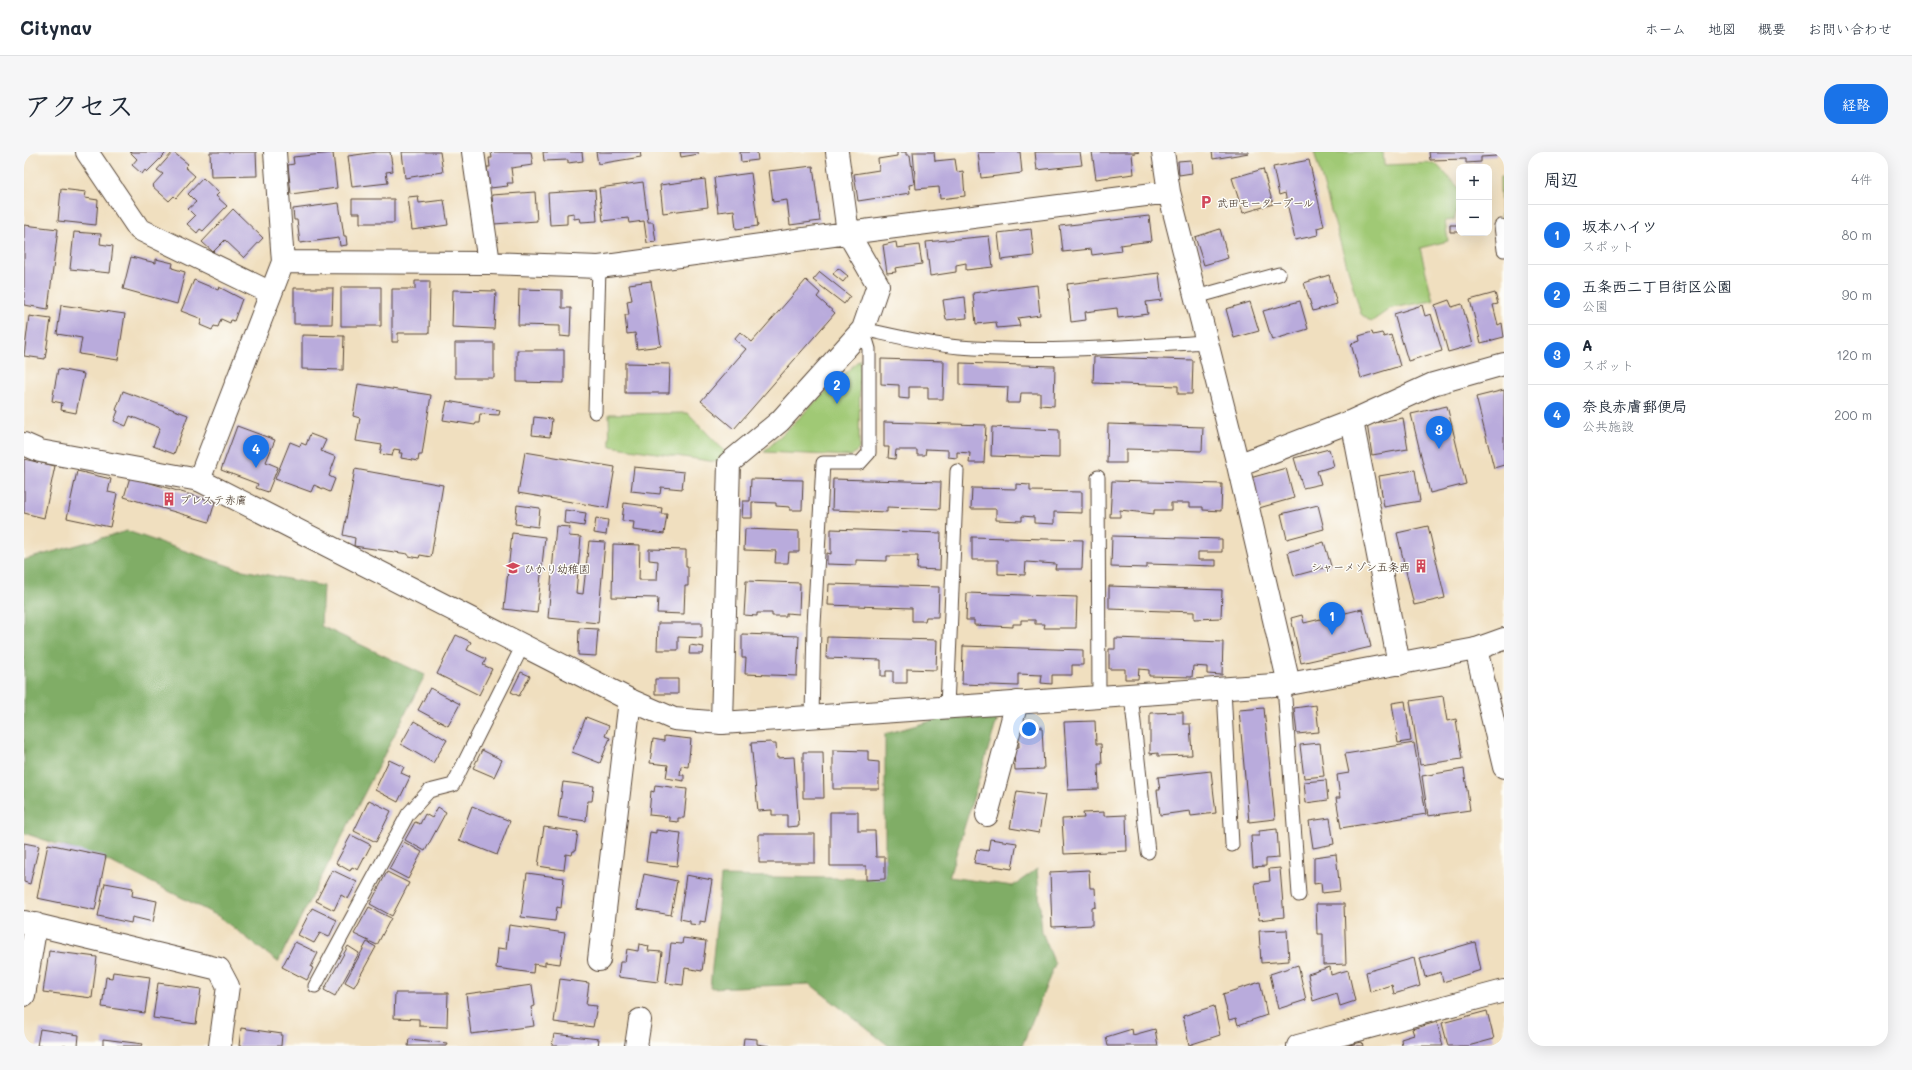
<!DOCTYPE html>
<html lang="ja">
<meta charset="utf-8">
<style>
body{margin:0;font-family:Mali,"Klee One",sans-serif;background:#f6f6f7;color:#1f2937}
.controls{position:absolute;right:12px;top:12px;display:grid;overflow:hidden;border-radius:8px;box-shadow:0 4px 16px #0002}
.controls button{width:36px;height:36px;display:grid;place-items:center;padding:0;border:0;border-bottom:1px solid #e0e1e3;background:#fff;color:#1f2937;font:20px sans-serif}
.you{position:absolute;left:1005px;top:577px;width:14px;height:14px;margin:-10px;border:3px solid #fff;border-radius:50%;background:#1a73e8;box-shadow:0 0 0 6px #1a73e833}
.badge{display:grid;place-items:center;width:26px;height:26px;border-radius:50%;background:#1a73e8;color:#fff;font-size:13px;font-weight:700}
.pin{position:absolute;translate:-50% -33px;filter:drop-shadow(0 1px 2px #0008)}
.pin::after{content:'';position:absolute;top:21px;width:14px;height:12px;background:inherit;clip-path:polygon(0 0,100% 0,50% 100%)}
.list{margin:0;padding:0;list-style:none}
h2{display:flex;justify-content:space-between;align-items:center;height:52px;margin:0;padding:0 16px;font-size:17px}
h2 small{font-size:13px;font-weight:400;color:#747a83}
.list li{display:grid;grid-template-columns:26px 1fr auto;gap:12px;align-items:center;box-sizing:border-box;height:60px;padding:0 16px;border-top:1px solid #e0e1e3}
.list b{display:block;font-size:15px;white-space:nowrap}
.list p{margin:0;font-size:13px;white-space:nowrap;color:#747a83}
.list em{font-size:13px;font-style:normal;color:#747a83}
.map{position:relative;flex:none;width:1480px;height:894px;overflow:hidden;border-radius:16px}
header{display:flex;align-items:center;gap:24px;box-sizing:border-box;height:56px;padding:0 20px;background:#fff;border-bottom:1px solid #e0e1e3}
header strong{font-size:19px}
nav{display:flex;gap:22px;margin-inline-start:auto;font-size:14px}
.intro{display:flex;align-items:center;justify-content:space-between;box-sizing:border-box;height:96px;padding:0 24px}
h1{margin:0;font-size:28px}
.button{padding:10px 18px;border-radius:16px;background:#1a73e8;color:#fff;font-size:14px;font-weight:700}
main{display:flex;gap:24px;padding:0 24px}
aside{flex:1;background:#fff;border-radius:16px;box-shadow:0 4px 16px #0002}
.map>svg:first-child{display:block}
</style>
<header>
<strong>Citynav</strong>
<nav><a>ホーム</a><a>地図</a><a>概要</a><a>お問い合わせ</a></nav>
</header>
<div class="intro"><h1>アクセス</h1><a class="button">経路</a></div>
<main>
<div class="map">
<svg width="1480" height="894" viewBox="0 0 1480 894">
<rect width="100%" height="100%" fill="#fdfcf7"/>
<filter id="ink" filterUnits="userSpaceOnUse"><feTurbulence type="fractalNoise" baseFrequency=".025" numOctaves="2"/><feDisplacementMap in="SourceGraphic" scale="8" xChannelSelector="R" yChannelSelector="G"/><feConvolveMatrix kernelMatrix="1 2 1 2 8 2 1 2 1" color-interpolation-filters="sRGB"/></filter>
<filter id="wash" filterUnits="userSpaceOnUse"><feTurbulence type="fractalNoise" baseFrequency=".012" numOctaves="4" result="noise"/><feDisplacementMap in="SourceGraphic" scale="16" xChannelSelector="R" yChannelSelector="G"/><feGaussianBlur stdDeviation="0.9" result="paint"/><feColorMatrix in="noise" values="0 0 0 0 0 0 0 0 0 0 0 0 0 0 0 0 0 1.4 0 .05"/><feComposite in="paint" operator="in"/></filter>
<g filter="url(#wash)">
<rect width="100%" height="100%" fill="#f0dfbf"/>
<path fill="#a0c974" stroke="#6e7a49" d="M1290 0H1359L1360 13 1411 11 1435 36V50L1430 68 1421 69 1424 89 1396 96 1409 149 1367 156 1347 170 1337 162Z
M1476 25H1480V96L1477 74Z
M836 207 835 297 827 304 740 300Z
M664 261 701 300 699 311 586 294 585 262Z"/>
<path fill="#80ad66" stroke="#5e6c42" d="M103 379 214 417 299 434 297 474 401 523 254 810 194 764 89 711 0 681V408Z
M974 565 925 725 989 734 1013 717 1018 780 1031 812 998 894H865L786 832 686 836 697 724 861 727V582L918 566Z"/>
<g id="blocks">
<path fill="#b9abdc" d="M106 0H143L123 20 121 18 118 22 108 13 113 7Z
M149 0 164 12 161 15 171 24 152 46 150 44 145 49 128 34 139 22 133 18Z
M186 0H232L233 24 187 25Z
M353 0H366L369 19 362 20 364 31 328 35 324 4Z
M378 0H416L419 20 381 26Z
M467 0H507L509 13 487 16 489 31H483L484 34 466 36 463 15H466L465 6H468Z
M519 0H558L559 9 544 11V8L520 9Z
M572 0H616L617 5 574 12Z
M656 0H674L675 2 657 5Z
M716 0H733L734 8 717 10Z
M873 0H882V3H886L890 32 885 33 886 41 834 49 830 22 855 18 854 7 873 4Z
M889 0H910L911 9 931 7 933 20 939 19 941 44 916 47 915 35 892 37Z
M954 0H996L998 21 957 26Z
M1011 0H1056L1058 13 1013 18Z
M1068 0H1115L1108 2 1110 22 1072 27Z
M1188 0H1225V1L1189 7Z
M1405 0H1472V4L1457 5V10L1442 11V7L1406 8Z
M309 1 313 36 267 42 264 13 270 12 269 5Z
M1167 8 1168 21 1155 23 1154 9Z
M1285 8 1300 74 1293 76 1294 83 1271 88 1261 41 1255 43 1249 15Z
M789 14 796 69 766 73 763 48 749 50 745 19Z
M1239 17 1249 52 1219 61 1208 26Z
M727 21 734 74 712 77 710 58 694 60 690 26Z
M179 26 195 41 192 44 203 54 179 79 176 77 173 81 163 72 171 64 164 57 172 50 164 42Z
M681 27 684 55 639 61 636 33Z
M619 30 624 70H629L632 90 623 91 620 69 605 71 604 66 579 69 575 36Z
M37 37 62 40 61 46 74 48 72 73 34 69Z
M571 38 573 69 557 70 556 66 550 67V61L543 62V72L526 73 524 41Z
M511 40 513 69 470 72 468 43Z
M394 44 395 51 420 48 424 73 388 78 384 45Z
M328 47H370V71H336V61H328Z
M315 51 320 84H322L323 93 316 94 315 86 276 91 273 68H270L269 57Z
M209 57 239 86 220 106 201 88 189 100 178 90Z
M1125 64 1128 89 1096 93 1097 99 1068 103 1067 97 1039 100 1036 74Z
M0 73 34 77 24 157 0 153Z
M1426 73H1435V80H1426Z
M1007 77 1010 104 977 108 974 81Z
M1196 77 1204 106 1180 113 1171 85Z
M50 80 77 82 76 92 89 94 86 121 46 117Z
M965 84 969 115 942 118V111L932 113V120L906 124 902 90Z
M872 90 873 96 895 93 898 112 871 116 872 120 863 121 859 93Z
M107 105 132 111V107L149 111 148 116 161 120 153 152 99 137Z
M814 116 824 124 819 130 809 122Z
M796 120 826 144 820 152 789 128Z
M1135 121 1138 148 1122 150 1124 162 1094 166 1093 156 1061 160 1062 168 1047 170 1043 132Z
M1305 123 1313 152 1289 159 1280 131Z
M170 128 194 138 195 135 218 147 210 169 207 168 206 171 197 167 194 175 190 174 188 178 176 173 178 167 157 159Z
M782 128 796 141 793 145 811 161 710 277 677 249 722 197 710 187 716 180 728 190Z
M391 129H406L405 181H374V190H368V137H391Z
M627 129 637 194 613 197 611 181 603 182 601 163H605L603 149 608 148 605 132Z
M1013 133 1016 163 994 166 996 174 973 176 972 170 952 172 949 141Z
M317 135H357V174H317Z
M270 136H309L308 172H270Z
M495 137 538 138V156H547L546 185 536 184V174L494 173Z
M429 138 472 139 470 177 428 175Z
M1471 141 1474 152 1469 153 1474 173 1478 171 1480 185 1457 191 1446 148Z
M941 145 943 166 922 168 919 148Z
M1425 148 1428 155 1438 152 1449 193 1424 200 1411 153Z
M1276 149 1284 177 1248 188 1239 159Z
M1226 150 1235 179 1210 186 1202 157Z
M37 153 101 162 94 208 55 202 58 186 33 182Z
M1398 153 1401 164 1407 162 1418 199 1384 209 1370 162Z
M5 164 27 167 21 207 0 204Z
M1348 180 1349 183 1358 181 1360 185 1367 183 1376 214 1337 226 1327 192 1336 189 1335 184Z
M278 183 320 184 319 218 278 217Z
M431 191H470V226H431Z
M493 198H540V231L493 230Z
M1070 205 1169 208 1168 242H1154V234L1069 231Z
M857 207 920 209 919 247H904V235H885V247L875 246V233L857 232Z
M601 211 646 212 645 241H601Z
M936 211 1031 214 1030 254 1016 253V241H997L996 251H983L984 235 936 233Z
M34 217 60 222 52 261 37 258 38 251 28 249Z
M334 232 407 243 398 303H395L394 309 377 306 378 301H375L376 298 370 297 368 304 356 302 358 293 332 289 336 266 329 264Z
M1480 238V313L1470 316 1452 245Z
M99 239 164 263 150 302 129 294 136 276 106 264 102 274 90 269 94 259 92 258Z
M423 249 476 258 475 263 456 262 455 271H452L451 273 419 268Z
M1423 254 1442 332 1406 341 1387 262Z
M510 265 528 267 526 285 508 283Z
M1379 266 1384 297 1348 303 1343 272Z
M860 270 962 273 960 311H945L946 301 933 300V306L924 305V298L902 297 901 303H893V298H872L871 307 864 306 865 295H860Z
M1084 272 1179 275 1178 299 1102 297V311H1083Z
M213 274 251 288 242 310 254 315 244 340 232 336 234 332 197 318Z
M968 275 1035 278V306L967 304Z
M286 282 302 288 297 299 312 305 305 324 311 327 306 340 290 333 287 340 251 327 266 290 276 294 277 291 282 293Z
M1305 297 1310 314 1293 319 1297 332 1279 336 1270 306Z
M501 300 591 315 584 356 494 341Z
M0 307 31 314 20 366 0 361Z
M610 315 660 320 658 337 637 335 636 342 607 339Z
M1262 316 1270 346 1235 356 1226 326Z
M331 317 419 333 407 405 396 403 395 406 384 404V402L330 394 331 386 319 383Z
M1391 318 1396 349 1360 355 1355 324Z
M53 319 87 327 84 340 93 342 86 375 43 366Z
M106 325 191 350 185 370 100 345Z
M727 327 779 328 778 358H766V355L752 354V351L728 350V366H718L719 349H726Z
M809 327 917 330 916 357 863 355V360L808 358Z
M1088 329 1198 332 1197 359 1179 358V355H1166V351H1147V358H1130V362L1096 358V365H1086Z
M992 332 1006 333V339L1058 340V361L1030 360V372L1010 371V365L998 364V369L972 368V357H947L948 336 992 337Z
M600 351 638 356 637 362H643L640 382 609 378 610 370 598 369Z
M493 353 516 356 514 375 491 372Z
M1294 353 1300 377 1263 387 1257 362Z
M541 358 562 361 560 374 540 371Z
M572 366 584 368 582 383 570 381Z
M532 374 546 375 545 384 557 385 552 441 559 442 565 389 581 390 574 471 524 466Z
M1404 374 1421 446 1390 453 1373 381Z
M721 377 775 379V400H765L764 411H751L752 399 720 398Z
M807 377 917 381 916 418 893 417 894 404H863V409L832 408V413L803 412V401L807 402Z
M488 381 521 385 513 461 480 457Z
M1088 384 1198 387V400H1174V408H1192V414L1123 412V416L1087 415Z
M948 385 1059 388 1058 417H1031L1032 412 1002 410 1001 423 974 422V408H948Z
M1300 390 1307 414 1270 424 1264 400Z
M589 392 616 393 615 428H633L634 409 625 408V397L662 398V415H664V434H661L660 462 633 461 634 446 588 445Z
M722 429 776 431 775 462 762 461V464H748V461H733V464L720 463Z
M805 432 915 435 914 465H902L901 469H888V456L804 453Z
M1085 434 1198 438 1197 466 1170 467V460L1085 457Z
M943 441 1053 445 1052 476H1020L1021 472H1011V468H997V472H989V475L950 473V468H942Z
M1338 457 1347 495 1277 511 1267 466 1278 463 1280 471Z
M634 471H678V486L654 485V498H633Z
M555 476 574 477 572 504 554 503Z
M718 482 775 484 773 524 721 522 722 506H718Z
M432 483 447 490 443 498 462 507 459 513 468 517 455 543 413 522Z
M803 485 913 488 912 518 883 517V531H869V519H862V524H857V508L802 506Z
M1091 486 1199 490 1198 523 1183 522V515L1169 514 1168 525 1125 524V518L1115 517 1114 527H1101V517H1085V497H1091Z
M666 493 680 495 679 502H665Z
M939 494 1059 498V513H1048V523H1028V532L1017 531 1018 523 994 522V534L938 532Z
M497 520 506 524 495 544 487 540Z
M631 527H654V542H631Z
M406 536 436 552 424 574 394 558Z
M1419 544 1423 569 1432 567 1438 607 1396 613 1386 549Z
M1381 549 1387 589 1374 591 1368 551Z
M1292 553 1295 580 1273 582 1270 556Z
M1240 556 1251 667 1225 670 1215 558Z
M1159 560V572H1166L1168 603 1134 604V601L1126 602V561Z
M562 565 585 574 581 584 586 586 576 611 548 600Z
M390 569 423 588 409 611 377 592Z
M1071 569 1072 592H1077L1078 612H1074L1075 637 1044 638 1040 570Z
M1018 575 1020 617 991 618 990 596 995 595 994 577Z
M640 584 667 587 664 615 657 614 656 623H660V629L642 626 644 613 626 611 629 587 640 589Z
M747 590 748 592H752L753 606 770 605 775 674 763 675V663H748V658L734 659 727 591Z
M1296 591 1300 624 1280 626 1276 593Z
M1390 591 1402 662 1317 676 1312 646H1316L1313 623 1325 621 1321 602Z
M458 598 478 608 470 625 449 616Z
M809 598 844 599V609L855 610V637H809Z
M779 600H799L800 646H779Z
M365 608 380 615 377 621 386 625 374 650 351 638Z
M1440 617 1446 658 1404 664 1398 624Z
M1187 619 1192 661 1167 664 1166 659 1136 663 1133 638H1136L1134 625Z
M1302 628 1304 648 1282 651 1280 630Z
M539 630 570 634 568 649H564L562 669 534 665Z
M631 633 663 637 660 666H654V670L645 669V665L625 663 627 639 630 640Z
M993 639 1021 643 1015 681 986 676Z
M345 648 367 659 352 690 330 679Z
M448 654 486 669 473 703 435 688Z
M414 655 422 660 401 699 381 688 391 670 396 672 401 662 408 666Z
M806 660H834V679H851L852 705H861V727L842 728V714H806Z
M1080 660V664L1102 663 1103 699 1040 702 1038 667 1060 666 1059 661Z
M1306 666 1310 692 1289 696 1285 669Z
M520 675 554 680 551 699H549L548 703 542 702 540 718 514 714Z
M1253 677 1255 706 1242 707V714L1229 715 1227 684H1235V679Z
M632 678 657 681 653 714 622 710 626 680 632 681Z
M735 682H791V711H735Z
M327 683 347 693 334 718 328 715 326 719 312 711Z
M966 687 993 691 988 717 950 711 953 697 964 699Z
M380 690 398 700 384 727 365 717Z
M0 691 15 694 6 732 0 730Z
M24 692 82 704 71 758 13 746Z
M1312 702 1316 739 1298 741 1297 731 1290 732V705Z
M1256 716 1260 765 1235 768 1231 731 1246 729 1245 717Z
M308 718 333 730 324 747 317 743 310 758 292 749Z
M1065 718 1066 736H1071L1072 755 1068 756V773L1028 775 1026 720Z
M363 720 385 731 368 764 346 752Z
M503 721 540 726 537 756 533 755 531 769 497 765Z
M620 722 653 729 647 763 613 757Z
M662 723 688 728 681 770 676 769V773L666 772V769L656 767Z
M81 731 109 736 108 744 133 749 129 770 108 765 107 771 74 764Z
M1292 752H1320L1322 812 1299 813V782H1293Z
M345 755 367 766 353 793 330 782Z
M288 756 313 768 305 785 296 781 290 791 274 783Z
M485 773 541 781 536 812 521 810V814L510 812 509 821 472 816 474 796 482 797Z
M1263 778 1265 809 1237 811 1235 779Z
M659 786 682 789 678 819 661 816 659 833 642 831 647 791 658 792Z
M271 790 294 801 287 815 289 816 283 828 258 815Z
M343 790 352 795 330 835 321 830Z
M1451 790 1457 818 1419 830 1417 820 1401 825 1396 806Z
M615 792 625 794 624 799 638 800 634 830 594 825 596 810H601L603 797 614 799Z
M324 794 335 801 311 844 300 838Z
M25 799 73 805 68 846 19 840Z
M1390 806 1396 834 1370 842 1368 833 1346 840 1342 820Z
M1274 813 1282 848 1254 857 1246 822Z
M1306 815 1307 823 1324 818 1331 849 1316 854 1313 841 1289 849 1284 822Z
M89 820 126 825 121 861 78 855 82 825 88 826Z
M536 827 565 831 562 853 573 854 569 875 530 870Z
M1236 830 1243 863 1214 873 1212 866 1205 868 1199 842Z
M134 831 177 837 172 872 129 866Z
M508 833 511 854 507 855 510 874 447 882 442 842Z
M371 841H424L423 875 395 874V867L370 866Z
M1190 854 1196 883 1165 893 1159 864Z
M1463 859 1470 887 1444 894H1424L1418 871Z
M1413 870 1419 894H1378L1377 887 1390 883 1388 877Z
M217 876 258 882 257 894H215Z
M16 877 55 883 54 894H13Z
M1108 877 1109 883 1131 877 1134 894H1084L1082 885Z
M530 882 575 887 574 894H528Z
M720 886 733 887V892L746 894H719Z
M79 887 119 892 118 894H79Z
M385 887 423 891 422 894H384Z
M1338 890 1339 894H1326L1325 893Z"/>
</g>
</g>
<g filter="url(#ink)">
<use href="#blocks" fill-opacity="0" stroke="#564536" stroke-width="1"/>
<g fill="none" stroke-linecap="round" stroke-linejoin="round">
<g stroke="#564536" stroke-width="15">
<path id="service" d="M1477 74 1480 98
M1172 145 1255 122
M571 260 575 115
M1074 325 1075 545
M1260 533 1275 743
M1200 537 1208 693
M1107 543 1124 700
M923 555 933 319
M788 565 790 473 799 311H836L845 301V197L839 177C871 184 903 192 935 195 1017 201 1100 195 1183 190
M291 834 384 662 405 639 429 633 499 493"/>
</g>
<g stroke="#564536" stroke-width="24">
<path id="minor" d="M63 0 115 77 247 141
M449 0 465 111
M1139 0 1145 40 1214 313 1265 532
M259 110 465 111 575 115 824 81 1145 40
M1214 313 1328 269
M175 328 259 110 251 0
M1452 497 1480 615
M1375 512 1328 269 1409 232 1480 212
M698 571 705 311 756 269 839 177 854 133 824 81 813 0
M963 663 993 550
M0 770 195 817 204 834 196 894
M575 808 606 548
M0 843 12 772
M612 894 616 868
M1274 894 1480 839"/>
</g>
<g stroke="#564536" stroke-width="24">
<path id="tertiary" d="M0 292 16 299 175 328 606 548 650 567 698 571 1265 532 1452 497 1480 487"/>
</g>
<use href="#service" stroke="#fff" stroke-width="13"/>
<use href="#minor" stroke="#fff" stroke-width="22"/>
<use href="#tertiary" stroke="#fff" stroke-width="22"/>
</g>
</g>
<defs>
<g id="parking-bare" transform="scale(1.08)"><path d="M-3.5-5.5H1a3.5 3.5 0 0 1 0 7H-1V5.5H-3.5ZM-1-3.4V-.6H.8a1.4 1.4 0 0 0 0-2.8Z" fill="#d1495b" stroke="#fdfcf7" stroke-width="2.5" paint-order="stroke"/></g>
<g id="building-bare" transform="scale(1.08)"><path d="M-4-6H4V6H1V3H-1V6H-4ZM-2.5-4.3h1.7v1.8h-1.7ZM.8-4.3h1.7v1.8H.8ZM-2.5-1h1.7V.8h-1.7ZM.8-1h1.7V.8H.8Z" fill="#d1495b" stroke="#fdfcf7" stroke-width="2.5" paint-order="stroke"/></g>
<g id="school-bare" transform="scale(1.08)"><path d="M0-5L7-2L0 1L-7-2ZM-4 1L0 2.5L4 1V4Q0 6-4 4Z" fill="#d1495b" stroke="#fdfcf7" stroke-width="2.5" paint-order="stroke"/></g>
</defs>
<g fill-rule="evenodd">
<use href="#parking-bare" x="1182" y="50"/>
<use href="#building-bare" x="145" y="347"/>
<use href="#building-bare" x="1397" y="414"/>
<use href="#school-bare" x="489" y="416"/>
</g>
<g text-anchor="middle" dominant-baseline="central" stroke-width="3" stroke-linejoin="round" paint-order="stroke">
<g font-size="11" fill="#3b2a1e" stroke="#fdfcf7" text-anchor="start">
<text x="1193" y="50">武田モータープール</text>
<text x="156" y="347">プレステ赤膚</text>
<text x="1386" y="414" text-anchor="end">シャーメゾン五条西</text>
<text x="500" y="416">ひかり幼稚園</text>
</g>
</g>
</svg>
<div class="controls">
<button>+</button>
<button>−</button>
</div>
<div class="you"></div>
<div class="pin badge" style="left:1308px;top:483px">1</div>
<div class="pin badge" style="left:813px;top:252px">2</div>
<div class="pin badge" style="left:1415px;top:297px">3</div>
<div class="pin badge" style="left:232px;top:316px">4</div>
</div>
<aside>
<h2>周辺<small>4件</small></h2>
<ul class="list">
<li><span class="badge">1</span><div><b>坂本ハイツ</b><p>スポット</p></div><em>80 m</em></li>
<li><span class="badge">2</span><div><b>五条西二丁目街区公園</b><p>公園</p></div><em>90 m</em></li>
<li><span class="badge">3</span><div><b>A</b><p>スポット</p></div><em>120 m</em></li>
<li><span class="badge">4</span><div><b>奈良赤膚郵便局</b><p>公共施設</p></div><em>200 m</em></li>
</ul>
</aside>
</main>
